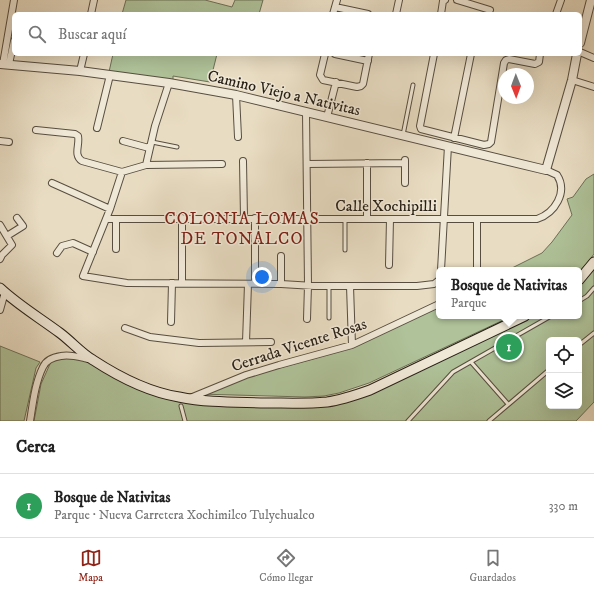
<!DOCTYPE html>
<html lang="es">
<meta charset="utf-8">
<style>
body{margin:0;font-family:"IM FELL DW Pica",serif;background:#f2f2f2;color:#222}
.controls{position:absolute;right:12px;bottom:12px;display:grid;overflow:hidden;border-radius:6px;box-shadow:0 4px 16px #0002}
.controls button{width:36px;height:36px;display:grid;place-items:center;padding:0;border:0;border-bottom:1px solid #e0e0e0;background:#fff;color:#222;font:20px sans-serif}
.compass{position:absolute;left:498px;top:68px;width:36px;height:36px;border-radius:50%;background:#fff;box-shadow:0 4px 16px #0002;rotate:179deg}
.you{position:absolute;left:262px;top:277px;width:14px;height:14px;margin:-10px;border:3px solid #fff;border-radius:50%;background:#1a73e8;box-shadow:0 0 0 6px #1a73e833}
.badge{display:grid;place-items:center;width:26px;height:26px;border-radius:50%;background:#8f2418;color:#fff;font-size:13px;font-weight:700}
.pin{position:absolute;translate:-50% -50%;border:2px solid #fff;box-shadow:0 1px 4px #0006}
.popup{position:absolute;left:436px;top:267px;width:146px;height:52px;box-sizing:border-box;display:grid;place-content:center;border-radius:6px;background:#fff;filter:drop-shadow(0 1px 3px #0005);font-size:13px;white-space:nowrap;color:#767676}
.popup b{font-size:15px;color:#222}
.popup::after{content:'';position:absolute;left:50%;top:100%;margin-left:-8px;border:8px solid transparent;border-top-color:#fff}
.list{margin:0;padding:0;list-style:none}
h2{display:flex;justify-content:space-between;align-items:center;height:52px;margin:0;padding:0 16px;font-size:17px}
h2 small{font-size:13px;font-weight:400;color:#767676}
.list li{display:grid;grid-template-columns:26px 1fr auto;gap:12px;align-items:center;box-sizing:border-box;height:64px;padding:0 16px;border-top:1px solid #e0e0e0}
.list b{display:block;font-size:15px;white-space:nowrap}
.list p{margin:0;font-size:13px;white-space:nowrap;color:#767676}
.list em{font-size:13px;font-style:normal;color:#767676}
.icon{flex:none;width:22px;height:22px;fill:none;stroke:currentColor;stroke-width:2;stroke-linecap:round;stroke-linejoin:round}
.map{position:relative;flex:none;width:594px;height:421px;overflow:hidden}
.search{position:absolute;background:#fff;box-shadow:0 4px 16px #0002;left:12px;right:12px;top:12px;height:44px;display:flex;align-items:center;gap:10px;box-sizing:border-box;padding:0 14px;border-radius:6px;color:#767676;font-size:15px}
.sheet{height:116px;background:#fff}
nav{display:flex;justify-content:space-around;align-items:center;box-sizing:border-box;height:56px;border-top:1px solid #e0e0e0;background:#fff;font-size:11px;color:#767676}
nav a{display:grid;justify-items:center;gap:2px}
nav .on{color:#8f2418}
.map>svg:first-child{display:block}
</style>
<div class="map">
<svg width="594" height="421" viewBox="0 0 594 421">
<rect width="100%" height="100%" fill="#e8dcc2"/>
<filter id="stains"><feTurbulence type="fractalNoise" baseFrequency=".005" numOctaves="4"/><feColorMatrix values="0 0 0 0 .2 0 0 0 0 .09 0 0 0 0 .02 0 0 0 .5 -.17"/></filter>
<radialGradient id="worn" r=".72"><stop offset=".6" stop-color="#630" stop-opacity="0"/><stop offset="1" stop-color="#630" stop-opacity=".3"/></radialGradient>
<path fill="#afc299" stroke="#6b7057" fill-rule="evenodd" d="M126 0H205L232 7 235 0H263L259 14H122Z
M113 54H217L210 82 173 76V80L109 72Z
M594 174V254L579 274V270H508L542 253 552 242 572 215 567 199 573 197 586 179Z
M594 266V402L576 421H34L41 384 50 364 55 359 76 358 92 363 175 400 333 402 529 316H579V284ZM549 340H579V406H549Z
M439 307V316H512L369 383 339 393 324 396 305 397 198 394 199 391 205 390 220 384 316 358Z
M0 346 40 362 36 368 24 421H0Z"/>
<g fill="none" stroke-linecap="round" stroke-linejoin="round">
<g stroke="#574e40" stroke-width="5">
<path id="service" d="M403 135 413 85
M152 142 177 147
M345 250V219
M329 286V318
M579 301 587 296 594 288
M579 345 594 333
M471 362 508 404
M181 406 185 421
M408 421 453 372 551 316
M489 421 549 370"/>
</g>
<g stroke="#574e40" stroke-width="8">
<path id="minor" d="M457 0 490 10
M335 7 368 14
M91 14 94 0
M333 14 337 0
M396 14 399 0
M441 14 443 1 445 0
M556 14 561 0
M580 52 594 58
M325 54 320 75 323 80 357 87 361 86 363 84 369 54
M335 54 368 61
M434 54 420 126 421 129 484 145 489 144 491 142 504 63 506 60 509 59 535 64 539 62 540 54
M3 64 14 0
M9 64 14 41
M80 71 84 54
M572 80 594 87
M236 95 238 137
M306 112 308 285 307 319
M327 117 336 82
M97 128 110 75
M36 130 75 134 78 136C80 145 73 155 82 161L122 172
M454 138 471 54
M0 141 9 142
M123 141 149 148
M405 160V183
M243 161 244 218
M307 164 405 163
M146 165 222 164
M122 172 110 209 83 276 127 283 281 284 314 286H417L434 284 439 280
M122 172 146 165 155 126 169 83
M52 183 110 209
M255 218V283
M106 219H537C555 213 568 192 557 175L546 170
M116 219V249
M367 219V163
M0 225 12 245 2 255 0 259
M7 236 23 226 17 218
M57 253 62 246 73 243 93 252
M281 256V284
M389 265 390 219
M477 268V220
M441 270 448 146
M182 283V218
M350 286 352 345
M0 310 5 292
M171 322 172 283
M125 328 150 337 199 343 271 342
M246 342 248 284
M190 398 246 375 279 365 352 345 439 304
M30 421C33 403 35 383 43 367 46 360 54 357 61 356 70 354 79 357 88 359"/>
</g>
<g stroke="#574e40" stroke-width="10">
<path id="tertiary" d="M580 43 591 0
M0 64 80 71 169 83 236 95 546 170 572 80 577 54"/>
</g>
<g stroke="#271f15" stroke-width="11">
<path id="secondary" d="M579 280 594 262
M0 288C18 305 40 318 60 333 72 342 81 353 93 360 119 377 148 392 179 397 208 403 237 402 266 403 286 403 307 404 327 402 342 400 356 395 370 390L525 316"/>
</g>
<use href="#service" stroke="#f0e8d7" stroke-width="3"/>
<use href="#minor" stroke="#f0e8d7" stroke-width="6"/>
<use href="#tertiary" stroke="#f0e8d7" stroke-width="8"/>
<use href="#secondary" stroke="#f0e8d7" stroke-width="9"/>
</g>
<g text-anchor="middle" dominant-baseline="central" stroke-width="3" stroke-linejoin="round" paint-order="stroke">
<g font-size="16" fill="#271f15" stroke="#f0e8d7">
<text transform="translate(284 93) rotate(13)">Camino Viejo a Nativitas</text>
<text x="386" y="206">Calle Xochipilli</text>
<text transform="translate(299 345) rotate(-18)">Cerrada Vicente Rosas</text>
</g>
<g font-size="17" letter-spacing="1" fill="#7a1f14" stroke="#f0e8d7">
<text x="242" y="219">COLONIA LOMAS<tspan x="242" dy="20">DE TONALCO</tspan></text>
</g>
</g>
<rect width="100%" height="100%" filter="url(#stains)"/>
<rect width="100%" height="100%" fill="url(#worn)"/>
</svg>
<div class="controls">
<button><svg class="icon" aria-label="locate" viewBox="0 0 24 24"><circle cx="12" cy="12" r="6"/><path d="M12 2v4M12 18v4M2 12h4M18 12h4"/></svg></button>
<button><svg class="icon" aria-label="layers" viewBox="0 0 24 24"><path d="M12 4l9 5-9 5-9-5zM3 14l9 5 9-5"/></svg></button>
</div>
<svg class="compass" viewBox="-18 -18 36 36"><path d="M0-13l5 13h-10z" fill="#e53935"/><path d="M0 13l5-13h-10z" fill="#767676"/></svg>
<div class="you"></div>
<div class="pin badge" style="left:509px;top:347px;background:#2e9e5b">1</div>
<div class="popup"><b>Bosque de Nativitas</b>Parque</div>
<div class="search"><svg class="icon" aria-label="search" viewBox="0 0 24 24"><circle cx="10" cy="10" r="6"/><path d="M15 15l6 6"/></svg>Buscar aquí</div>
</div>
<section class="sheet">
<h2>Cerca<small></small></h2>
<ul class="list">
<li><span class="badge" style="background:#2e9e5b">1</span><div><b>Bosque de Nativitas</b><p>Parque · Nueva Carretera Xochimilco Tulyehualco</p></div><em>330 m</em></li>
</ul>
</section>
<nav>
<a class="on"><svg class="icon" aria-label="map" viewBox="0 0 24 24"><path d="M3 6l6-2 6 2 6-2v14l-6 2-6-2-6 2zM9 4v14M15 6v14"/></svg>Mapa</a>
<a><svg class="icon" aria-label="directions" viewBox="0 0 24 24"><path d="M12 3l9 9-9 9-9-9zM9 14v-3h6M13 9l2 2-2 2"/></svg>Cómo llegar</a>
<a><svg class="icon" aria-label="saved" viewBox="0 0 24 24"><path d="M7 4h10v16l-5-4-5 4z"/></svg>Guardados</a>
</nav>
